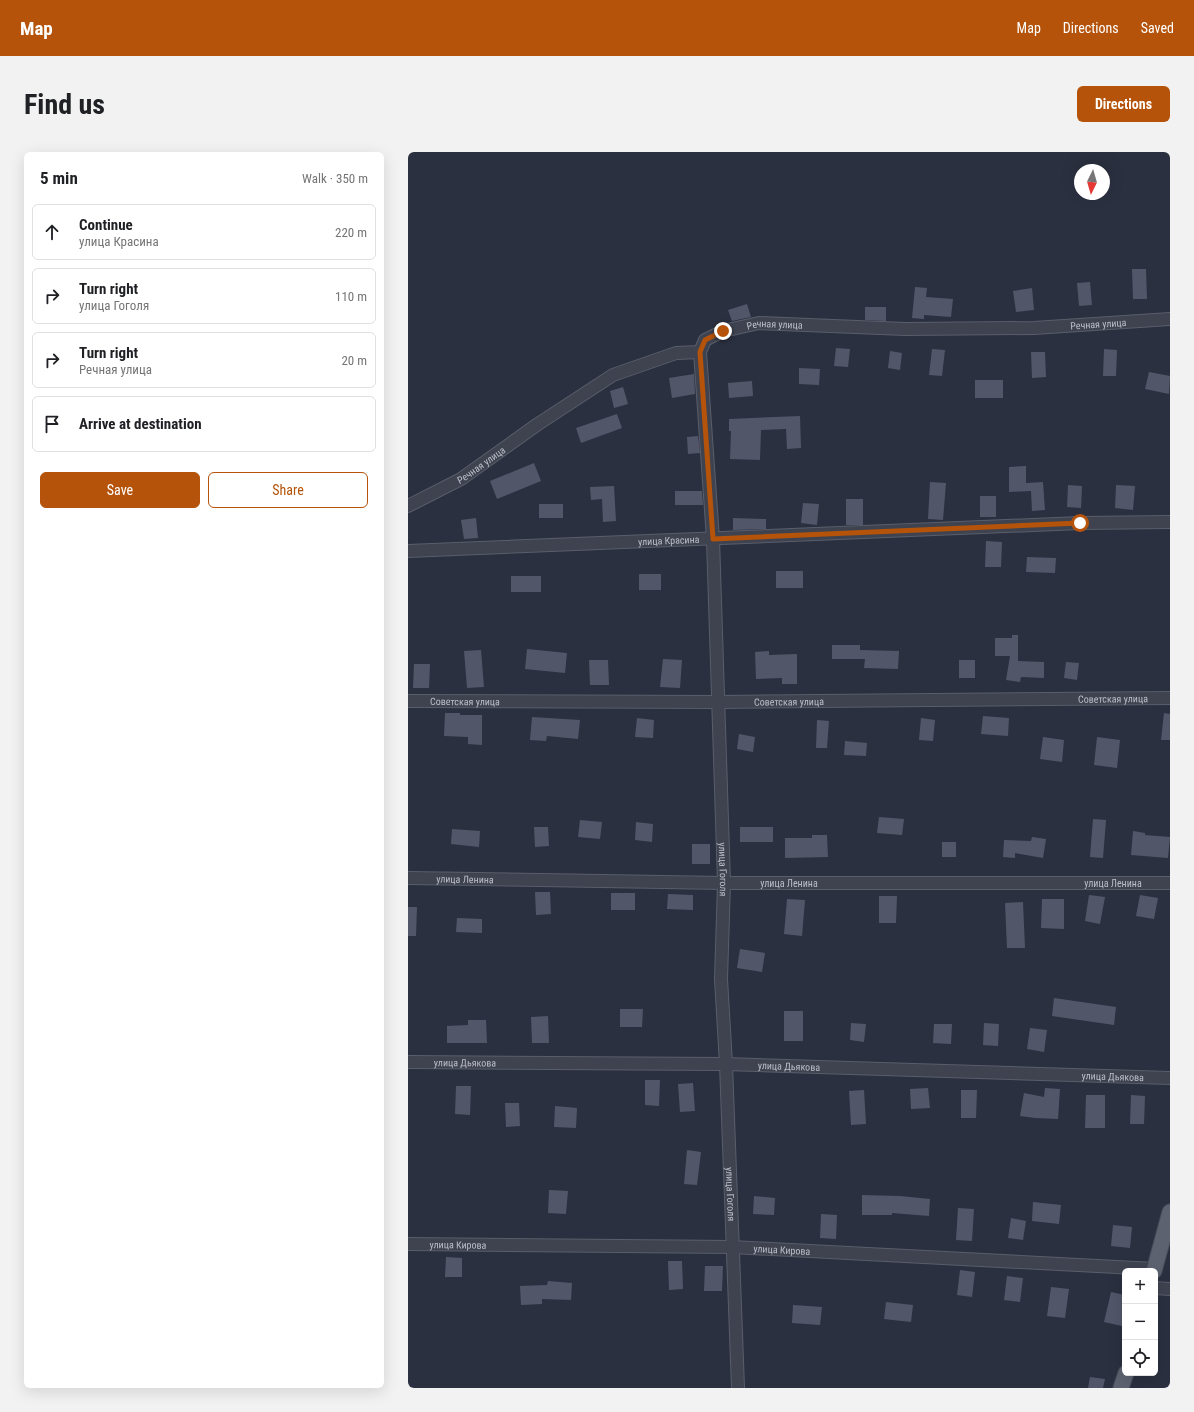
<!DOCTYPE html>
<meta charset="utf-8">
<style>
body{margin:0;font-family:"Roboto Condensed",sans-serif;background:#f2f2f2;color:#202124}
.controls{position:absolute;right:12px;bottom:12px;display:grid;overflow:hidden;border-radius:6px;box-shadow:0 4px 16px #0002}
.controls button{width:36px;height:36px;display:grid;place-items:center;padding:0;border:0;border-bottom:1px solid #e0e0e0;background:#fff;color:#202124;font:20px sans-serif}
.compass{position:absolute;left:666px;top:12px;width:36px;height:36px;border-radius:50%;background:#fff;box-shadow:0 4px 16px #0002;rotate:185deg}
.stop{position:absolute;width:12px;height:12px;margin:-9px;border:3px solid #b45309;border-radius:50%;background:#fff}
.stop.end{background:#b45309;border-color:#fff;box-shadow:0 1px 4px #0008}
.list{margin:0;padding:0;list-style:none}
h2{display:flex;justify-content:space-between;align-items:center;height:52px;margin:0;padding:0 16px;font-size:17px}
h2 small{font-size:13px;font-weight:400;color:#757577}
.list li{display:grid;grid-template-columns:26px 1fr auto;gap:12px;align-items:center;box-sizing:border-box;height:56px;margin:0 8px 8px;padding:0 8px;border:1px solid #e0e0e0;border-radius:6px}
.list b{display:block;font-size:15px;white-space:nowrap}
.list p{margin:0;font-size:13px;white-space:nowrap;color:#757577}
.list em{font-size:13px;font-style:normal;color:#757577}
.actions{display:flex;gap:8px;padding:12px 16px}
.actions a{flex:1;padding:9px 0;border:1px solid #b45309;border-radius:6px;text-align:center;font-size:14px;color:#b45309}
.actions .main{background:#b45309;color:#fff}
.icon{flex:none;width:22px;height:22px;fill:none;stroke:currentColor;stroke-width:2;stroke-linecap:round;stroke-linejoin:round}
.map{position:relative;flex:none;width:762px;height:1236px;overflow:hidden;border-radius:6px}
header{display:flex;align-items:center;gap:24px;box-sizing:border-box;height:56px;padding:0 20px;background:#b45309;color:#fff}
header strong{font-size:19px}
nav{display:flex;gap:22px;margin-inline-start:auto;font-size:14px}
.intro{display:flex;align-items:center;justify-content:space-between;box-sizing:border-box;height:96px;padding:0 24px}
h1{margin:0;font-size:28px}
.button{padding:10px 18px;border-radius:6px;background:#b45309;color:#fff;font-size:14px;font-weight:700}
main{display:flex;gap:24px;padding:0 24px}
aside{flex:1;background:#fff;border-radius:6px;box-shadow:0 4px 16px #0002}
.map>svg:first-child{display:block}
</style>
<header>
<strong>Map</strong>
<nav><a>Map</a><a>Directions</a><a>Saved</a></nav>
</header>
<div class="intro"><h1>Find us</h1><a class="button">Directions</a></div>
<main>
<aside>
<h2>5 min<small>Walk · 350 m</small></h2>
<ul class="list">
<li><svg class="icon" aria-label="ahead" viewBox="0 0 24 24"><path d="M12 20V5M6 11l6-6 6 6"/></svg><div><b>Continue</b><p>улица Красина</p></div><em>220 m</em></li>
<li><svg class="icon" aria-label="right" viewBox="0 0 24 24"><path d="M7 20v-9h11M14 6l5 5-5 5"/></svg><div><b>Turn right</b><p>улица Гоголя</p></div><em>110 m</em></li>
<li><svg class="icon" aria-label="right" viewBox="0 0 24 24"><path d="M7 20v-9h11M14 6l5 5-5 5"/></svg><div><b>Turn right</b><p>Речная улица</p></div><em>20 m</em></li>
<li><svg class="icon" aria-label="arrive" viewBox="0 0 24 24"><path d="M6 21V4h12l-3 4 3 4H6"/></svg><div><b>Arrive at destination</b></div></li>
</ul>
<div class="actions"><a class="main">Save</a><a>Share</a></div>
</aside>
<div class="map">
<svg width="762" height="1236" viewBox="0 0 762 1236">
<rect width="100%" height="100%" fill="#2b3040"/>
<path fill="#515769" d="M724 117H738L739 147H725Z
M682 130 684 153 671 154 669 131Z
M507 135 519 136 518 145 545 147 543 165 516 163V167L504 166Z
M624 136 626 158 608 160 605 139Z
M339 152 343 165 324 169 320 158Z
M457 155H478V169L457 168Z
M428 196 442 197 440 215 426 214Z
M524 197 537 198 534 224 521 223Z
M696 197 709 198 708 224H695Z
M482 199 494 201 492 218 480 216Z
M623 200H637L638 225 624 226Z
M391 216 412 217 411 233 391 232Z
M741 220 762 224 761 242 737 237Z
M286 222 287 242 264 246 261 226Z
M567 228H595V246H567Z
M344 229 345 244 321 246 320 231Z
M215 235 220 252 206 256 202 239Z
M209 262 214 276 173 291 168 276Z
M392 264 393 296 379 297 378 277 353 278 352 308 322 307 323 279H321V267Z
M290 284 292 301 280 302 279 285Z
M126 311 133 329 89 347 82 329Z
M618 314V331L635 330 637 358 624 359 623 339 601 340V315Z
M522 330 538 331 535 368 520 367Z
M660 333 674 334 673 356 659 355Z
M708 333 727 334 725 358 707 356Z
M206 334 208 369 195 370 194 347 183 348 182 335Z
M267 339H294L295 353H267Z
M572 344H588V365H572Z
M438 347H455V373H438Z
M395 351 411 352 409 373 393 371Z
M131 352H155V366H131Z
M68 366 70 386 56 387 53 368Z
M325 366 358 367V377L325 378Z
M578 389 594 390 593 415H577Z
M619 405 648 406 647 421 618 420Z
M368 419H395V436H368Z
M231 422H253V438H231Z
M103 424H133V440H103Z
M604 483H610V509L636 510V526L613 525 612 530 598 528 602 504H587V486H604Z
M424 493H452V498L491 499 490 517 456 516 457 507H424Z
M119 497 159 501 157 521 117 517Z
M73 498 76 535 59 536 56 499Z
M361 499V503L389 502V532H374V526L348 527 347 500Z
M255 507 274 508 272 536 252 535Z
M181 508H200L201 533H182Z
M551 508H567V526H551Z
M658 510 671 511 669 528 656 526Z
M6 512H22L21 536H5Z
M37 561H52V563H74V593L60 592V585L36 584Z
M756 561 762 562V588H753Z
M575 564 601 566 600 584 573 582Z
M124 565 172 568 170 587 139 584 138 589 122 588Z
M229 566 246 568 245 586 227 585Z
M513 566 527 568 525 589 511 588Z
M409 568 421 569 419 596H408Z
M331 582 347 585 345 600 329 597Z
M635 585 656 588 654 610 632 607Z
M689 585 712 588 709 616 686 613Z
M437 589 459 591 458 604 436 603Z
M471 665 496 667 494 683 469 681Z
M685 667 698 668 695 706 682 705Z
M172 668 194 670 192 687 170 685Z
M228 670 245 672 244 690 227 688Z
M126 675H140L141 694 127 695Z
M332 675H365V690H332Z
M44 677 72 679 71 695 43 692Z
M725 679 737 681V683L762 685 760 706 723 703Z
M404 683H419L420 705 377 706V686H404Z
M624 685 638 687 635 706 607 701V706L595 705 596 688 623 689Z
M534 690H548V705H534Z
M284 692H302V712H284Z
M127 740H142L143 762 128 763Z
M203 741H227V758H203Z
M260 742 285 743V758L259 757Z
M681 743 697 745 692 772 677 769Z
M732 743 750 746 746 767 728 764Z
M471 744H489L488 771H471Z
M379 747 397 748 394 784 376 782Z
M634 747H656V777L633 776Z
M615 750 617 796H599L597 751Z
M0 755H9L8 784H0Z
M49 766 74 767V781L48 780Z
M332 797 357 801 354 820 329 816Z
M646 846 708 855 706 873 644 864Z
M212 857H235L234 875H212Z
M376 859H395V889H376Z
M140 864 141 891H124L123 865Z
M60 868H78L79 891H39V874L60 873Z
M443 871 458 872 456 890 442 888Z
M576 871 591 872 590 894 575 893Z
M526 872H544L543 892 525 891Z
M622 876 639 878 636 900 619 897Z
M237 928H252L251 954 237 953Z
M285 931 287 959 272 960 270 932Z
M48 934H63L62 963 47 962Z
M520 936 522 956 503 957 502 937Z
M637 936 652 937 650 967 627 966 612 964 616 941 636 945Z
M456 938 458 972 443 973 441 939Z
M553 938H569L568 966H553Z
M678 943H697V976H677Z
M723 943 737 944 736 972H722Z
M97 951H111L112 974 98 975Z
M147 954 169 956 168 976 146 975Z
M279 998 293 1000 289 1033 276 1032Z
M141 1038 160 1039 158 1062 140 1061Z
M454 1043 492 1044 522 1047 521 1064 484 1061V1063H454Z
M346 1044 367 1046 366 1063 345 1062Z
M625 1050 653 1053 651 1072 624 1069Z
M550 1056 566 1057 564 1089 548 1088Z
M413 1062 429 1063 428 1087 412 1086Z
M603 1066 618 1069 615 1088 600 1086Z
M705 1073 724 1075 722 1096 703 1094Z
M38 1105 54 1106V1125H37Z
M260 1109H274L275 1137 261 1138Z
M297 1114H315L314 1139H296Z
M552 1118 567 1120 564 1145 549 1143Z
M599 1124 615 1126 612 1150 596 1148Z
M140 1129 164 1131 163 1148 134 1147V1152L113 1153 112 1134 139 1133Z
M643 1135 661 1137 657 1166 639 1164Z
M703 1140 717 1143V1163L714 1174 696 1170Z
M478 1150 505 1153 503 1170 476 1167Z
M385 1153 414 1155 412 1173 384 1171Z
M682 1225 697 1227 695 1236H680Z"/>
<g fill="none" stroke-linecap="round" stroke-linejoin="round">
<g stroke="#595e6b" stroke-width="14">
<g id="minor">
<path id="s1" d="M292 200 305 387 316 731 313 827 318 912 330 1236"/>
<path id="s2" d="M0 354 53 327 130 272 205 223 268 201 292 200 297 188 315 179 351 171 497 177 626 176 762 167"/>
<path id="s3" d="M0 399 672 371 762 370"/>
<path id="s4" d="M0 549 310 550 762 546"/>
<path id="s5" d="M0 726 316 731H762"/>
<path id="s6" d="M0 910 318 912 762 926"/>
<path id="s7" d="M0 1092 324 1095 747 1117"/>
<path d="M747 1136 762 1137"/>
</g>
</g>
<g stroke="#484c5a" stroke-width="17">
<path id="major" d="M746 1119 762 1060
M713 1236 718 1221"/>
</g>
<use href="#minor" stroke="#3f4350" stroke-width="12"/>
<use href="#major" stroke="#5d6270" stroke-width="15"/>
</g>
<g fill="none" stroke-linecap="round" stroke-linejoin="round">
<path stroke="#b45309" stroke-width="5" d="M315 179 297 188 292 200 305 387 672 371"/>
</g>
<g text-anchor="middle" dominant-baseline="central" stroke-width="3" stroke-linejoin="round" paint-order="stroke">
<g font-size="10" fill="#bbbfca" stroke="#232836">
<text stroke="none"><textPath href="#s2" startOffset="744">Речная улица</textPath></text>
<text stroke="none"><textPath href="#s2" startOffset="420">Речная улица</textPath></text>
<text stroke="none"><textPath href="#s2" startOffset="84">Речная улица</textPath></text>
<text stroke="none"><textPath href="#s3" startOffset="261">улица Красина</textPath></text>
<text stroke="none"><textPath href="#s4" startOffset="705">Советская улица</textPath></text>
<text stroke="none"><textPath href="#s4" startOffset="57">Советская улица</textPath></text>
<text stroke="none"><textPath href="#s4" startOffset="381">Советская улица</textPath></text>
<text stroke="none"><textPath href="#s1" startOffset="518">улица Гоголя</textPath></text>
<text stroke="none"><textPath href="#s5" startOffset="57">улица Ленина</textPath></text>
<text stroke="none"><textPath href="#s5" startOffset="381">улица Ленина</textPath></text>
<text stroke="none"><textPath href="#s5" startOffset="705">улица Ленина</textPath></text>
<text stroke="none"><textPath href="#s6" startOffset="57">улица Дьякова</textPath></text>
<text stroke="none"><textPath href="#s6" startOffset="381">улица Дьякова</textPath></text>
<text stroke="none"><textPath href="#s6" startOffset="705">улица Дьякова</textPath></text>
<text stroke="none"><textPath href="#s1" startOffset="843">улица Гоголя</textPath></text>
<text stroke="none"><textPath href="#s7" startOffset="50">улица Кирова</textPath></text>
<text stroke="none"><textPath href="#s7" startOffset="374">улица Кирова</textPath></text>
</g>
</g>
</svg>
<div class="controls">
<button>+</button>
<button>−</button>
<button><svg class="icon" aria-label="locate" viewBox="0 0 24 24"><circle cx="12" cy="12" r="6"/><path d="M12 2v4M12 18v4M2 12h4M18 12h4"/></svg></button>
</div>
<svg class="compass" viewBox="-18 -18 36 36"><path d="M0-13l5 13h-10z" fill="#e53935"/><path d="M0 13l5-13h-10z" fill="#757577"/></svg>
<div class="stop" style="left:672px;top:371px"></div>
<div class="stop end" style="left:315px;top:179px"></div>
</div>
</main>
